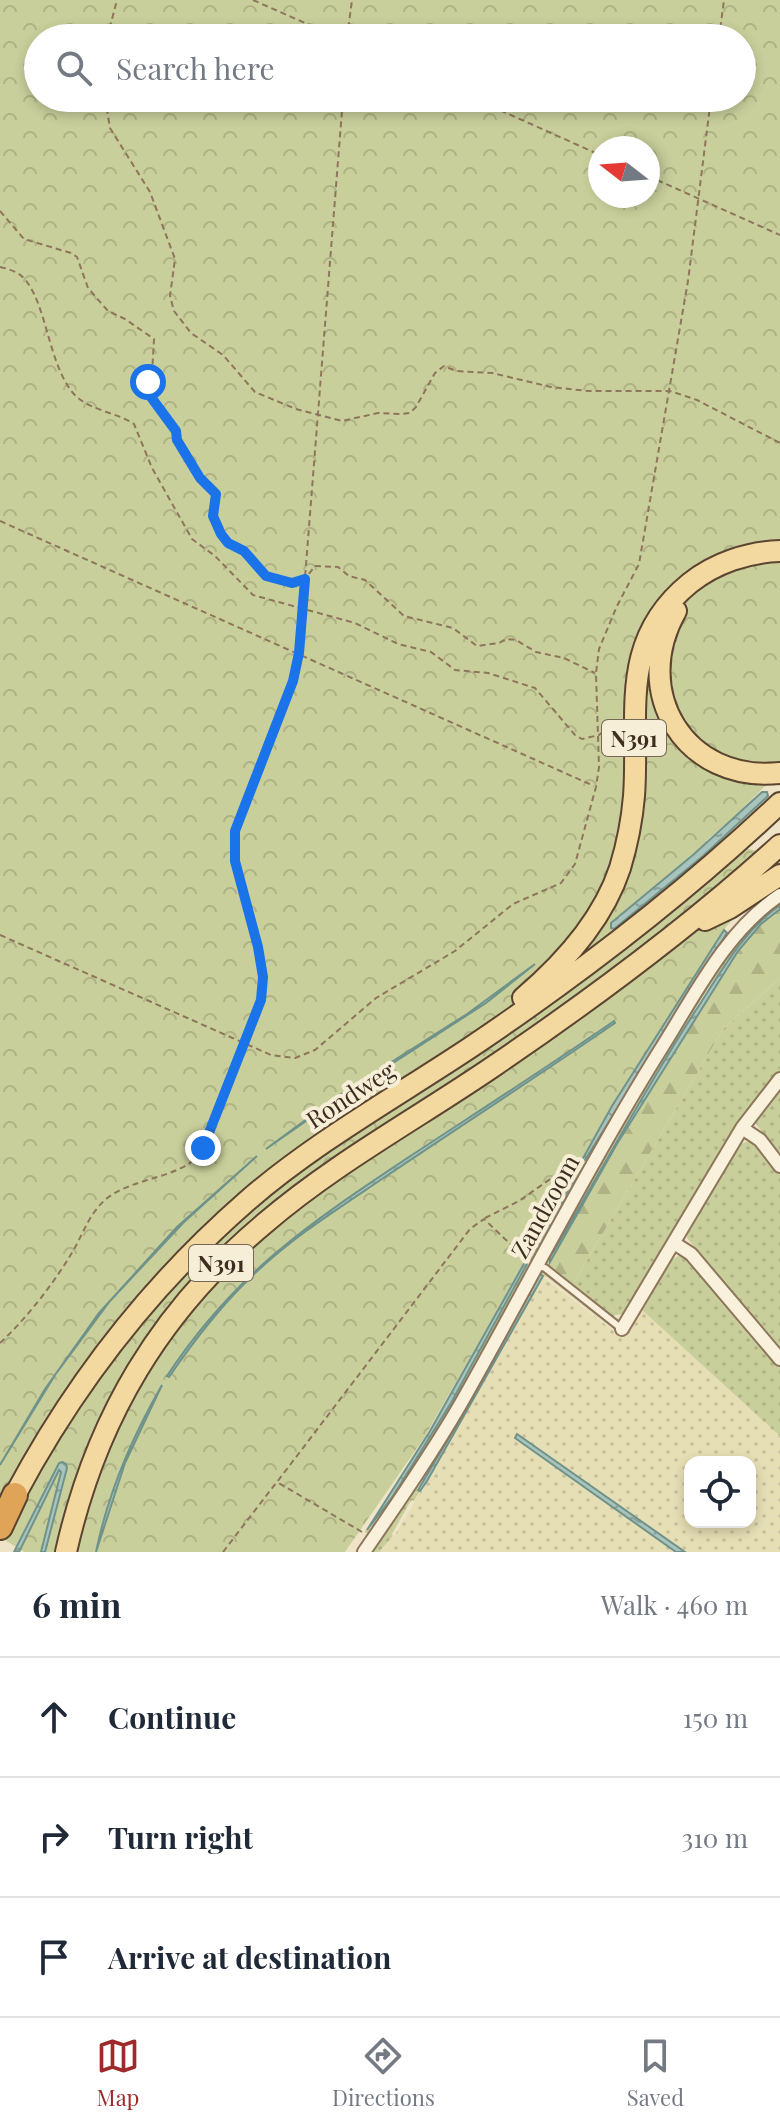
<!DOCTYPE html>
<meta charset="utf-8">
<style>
body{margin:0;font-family:"Playfair Display",serif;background:#f2f2f3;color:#1f2937}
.controls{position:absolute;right:24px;bottom:24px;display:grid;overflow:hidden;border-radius:16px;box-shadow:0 4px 12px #0003}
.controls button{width:72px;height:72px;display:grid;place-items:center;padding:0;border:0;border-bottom:2px solid #e0e1e3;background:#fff;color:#1f2937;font:40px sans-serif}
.compass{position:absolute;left:588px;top:136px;width:72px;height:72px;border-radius:50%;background:#fff;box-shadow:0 4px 12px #0003;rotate:287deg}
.stop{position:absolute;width:24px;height:24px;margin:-18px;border:6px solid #1a73e8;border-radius:50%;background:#fff}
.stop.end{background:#1a73e8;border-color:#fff;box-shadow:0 2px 8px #0008}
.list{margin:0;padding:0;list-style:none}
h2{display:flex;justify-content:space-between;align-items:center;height:104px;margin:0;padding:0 32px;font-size:34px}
h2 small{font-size:26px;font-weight:400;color:#747a83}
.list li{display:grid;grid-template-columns:52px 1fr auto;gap:24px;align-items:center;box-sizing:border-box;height:120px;padding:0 32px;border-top:2px solid #e0e1e3}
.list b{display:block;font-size:30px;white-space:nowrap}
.list em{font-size:26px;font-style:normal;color:#747a83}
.icon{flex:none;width:44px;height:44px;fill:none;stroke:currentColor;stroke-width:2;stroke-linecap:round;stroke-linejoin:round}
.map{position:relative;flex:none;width:780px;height:1552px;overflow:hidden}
.search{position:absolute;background:#fff;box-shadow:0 4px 12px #0003;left:24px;right:24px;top:24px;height:88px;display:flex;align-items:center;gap:20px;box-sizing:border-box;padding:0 28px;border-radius:44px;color:#747a83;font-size:30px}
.sheet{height:464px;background:#fff}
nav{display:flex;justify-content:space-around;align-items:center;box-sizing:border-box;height:112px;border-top:2px solid #e0e1e3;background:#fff;font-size:22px;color:#747a83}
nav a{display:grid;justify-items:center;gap:4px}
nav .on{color:#9e2a2b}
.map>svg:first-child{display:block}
</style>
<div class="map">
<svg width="780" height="1552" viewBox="0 0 780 1552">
<defs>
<pattern id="farmland-dots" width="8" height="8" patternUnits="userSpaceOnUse" patternTransform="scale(2)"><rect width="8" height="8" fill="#e6deb5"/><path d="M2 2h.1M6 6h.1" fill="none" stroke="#c6bf9b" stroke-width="1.8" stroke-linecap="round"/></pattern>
<pattern id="grass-dots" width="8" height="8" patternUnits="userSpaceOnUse" patternTransform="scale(2)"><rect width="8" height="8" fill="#c9cf9b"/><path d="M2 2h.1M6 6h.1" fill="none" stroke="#aeb285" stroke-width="1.8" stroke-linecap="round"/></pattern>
<pattern id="forest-firs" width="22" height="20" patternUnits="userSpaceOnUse" patternTransform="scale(2)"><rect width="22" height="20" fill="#c9cf9b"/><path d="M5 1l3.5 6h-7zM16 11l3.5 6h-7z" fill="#aeb285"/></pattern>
<pattern id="park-crowns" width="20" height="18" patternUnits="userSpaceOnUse" patternTransform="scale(2)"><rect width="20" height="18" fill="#c9cf9b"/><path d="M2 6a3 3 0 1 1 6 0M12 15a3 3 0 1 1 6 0" fill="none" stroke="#aeb285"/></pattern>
<pattern id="water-ripples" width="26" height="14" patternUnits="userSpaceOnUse" patternTransform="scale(2)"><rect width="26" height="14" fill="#a9c4bc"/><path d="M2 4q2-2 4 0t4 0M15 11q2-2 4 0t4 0" fill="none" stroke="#8ba098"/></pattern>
</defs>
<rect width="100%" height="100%" fill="#f0e4c8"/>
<path fill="url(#farmland-dots)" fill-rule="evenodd" d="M543 1277 623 1338 641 1309 780 1436V1552H685L517 1434 515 1436 676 1552H379L395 1535 427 1481ZM690 1462H750V1522H690Z"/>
<path fill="url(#grass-dots)" d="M780 899V905C735 941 706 992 676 1040 632 1112 591 1184 550 1257L549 1265 542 1260 627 1110 735 941Z
M780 978V1072L740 1123 627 1313 612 1316 573 1284 723 1029Z
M780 1085V1158L755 1122 756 1116Z
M748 1141 757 1144 780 1173V1350L687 1238 689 1227 739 1145Z
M577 1169 583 1171 534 1262 530 1259 577 1174Z
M678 1256H685L780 1365V1436L641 1309 668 1262Z
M527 1264 531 1268 444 1422 370 1535 365 1532 367 1528 370 1529C429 1444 477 1354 527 1264Z
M542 1272 624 1338 547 1277 540 1275 493 1361 415 1488 420 1491 414 1501 412 1500 409 1504 392 1534 393 1536 379 1552H367L535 1274Z"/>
<path fill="url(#forest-firs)" d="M780 909V978L723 1029 573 1284 549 1265C608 1158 672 1054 738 951L761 924Z
M491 1361 447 1442 416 1490V1487Z"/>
<path fill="url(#park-crowns)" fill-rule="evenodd" d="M0 0H780V771L739 812 706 841 780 855V878L757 892 726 927 624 1089 424 1438 345 1552H24L0 1537ZM38 38H742V98H38ZM600 148H648V196H600Z"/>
<path fill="url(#water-ripples)" stroke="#6f938a" stroke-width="2" d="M762 792H767L768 796 703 856 614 929 611 928V923L693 855Z
M780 905V909L761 924 738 951 617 1144 550 1262V1257C599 1175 644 1090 696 1010 721 972 742 932 780 905Z
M724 930 727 933 585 1160 581 1162 612 1106Z
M535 964 486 1003 345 1094 266 1149 338 1096 467 1014Z
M614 1021 615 1023C538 1076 459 1127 382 1179 336 1210 290 1239 250 1278 219 1308 193 1342 169 1377L167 1376C236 1271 313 1221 415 1153 482 1109 549 1066 614 1021Z
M257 1156 184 1222 110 1301 55 1375 0 1465 45 1389 99 1313 177 1227Z
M575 1172 577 1174 530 1259 527 1257Z
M525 1262 527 1264 451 1403 393 1496 367 1530 430 1431Z
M540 1274 543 1276 427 1481 420 1491 418 1490 473 1397Z
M162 1385 125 1463 96 1552C108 1493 132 1437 162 1385Z
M517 1434 685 1552H676L515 1438Z
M62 1462 66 1464 67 1468 45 1552H41L61 1472 59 1470 19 1552H14L59 1463Z"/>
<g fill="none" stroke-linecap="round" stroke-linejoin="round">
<g stroke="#8d765c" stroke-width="10">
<path id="lane" d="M536 1265 545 1268 622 1329"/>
</g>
<g stroke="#8d765c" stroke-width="16">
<path id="street" d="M742 1128 760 1140 780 1166
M674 1243 691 1254 780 1359
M622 1329 742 1128 780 1079
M364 1552C397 1504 431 1455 460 1405 527 1287 588 1166 659 1052 694 997 725 932 780 895"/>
</g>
<g stroke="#5b4430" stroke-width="24">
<path id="primary" d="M676 611C630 692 685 783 780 773
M705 920 730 908 780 875
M523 998C564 963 603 920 620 868 627 845 632 820 634 796 640 716 617 642 690 583 715 563 748 552 780 551
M15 1495C74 1384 152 1284 247 1201 315 1142 396 1097 471 1047 581 973 684 894 780 803
M66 1552C96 1418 160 1311 265 1223 335 1163 418 1118 494 1066 594 998 690 927 780 845"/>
</g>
<g stroke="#5b4430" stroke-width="28">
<path id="highway" d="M0 1527 15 1495"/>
</g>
<path stroke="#8d765c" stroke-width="2" stroke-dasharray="6 4" stroke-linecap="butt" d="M253 0 339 38
M107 38 117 0
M347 38 352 0
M719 38 724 0
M105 98 110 128 150 192 175 259 170 296 174 311 191 333 223 355 255 392 296 409 342 421 378 413 402 414 410 413 416 407 435 373 444 366 456 371 492 373 551 387 588 391H670L697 400 780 443
M473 98 600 155
M648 176 780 235
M0 211 24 239 71 253 77 257 88 288 108 311 125 319 154 339 152 374 146 388 148 393C162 405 170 426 179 442 188 460 202 480 216 494L213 516 221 534 233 547 244 551 266 576 292 583 305 579 315 566 338 567 349 576 365 580 404 616 453 628 477 646 499 643 506 639 516 640 536 652 564 658 595 673
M0 267C10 269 21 273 27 282 47 309 49 364 73 393 87 410 116 412 134 424L152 468 192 539 215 556 253 595 355 623 398 644 431 652 455 670 488 673 535 688 575 735 582 739 599 735 617 720
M0 521 594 786
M0 935 271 1055 295 1058 315 1050 376 998 455 951 513 904 561 883 575 864 596 787 599 767 596 673 599 649 617 606 639 564 688 281 711 98
M485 1218 519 1201 556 1175 576 1166
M0 1343C27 1318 54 1283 73 1251 84 1232 89 1214 106 1199 133 1177 179 1179 200 1154L259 1008 263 977 252 919 235 861V831L293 681 299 653 343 98
M362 1532 277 1482 470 1229 484 1219 527 1260
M223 1552 276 1483"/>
<use href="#lane" stroke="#faf1dc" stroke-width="6"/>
<use href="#street" stroke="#faf1dc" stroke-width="12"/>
<use href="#primary" stroke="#f3d9a0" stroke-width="20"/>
<use href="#highway" stroke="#e0a458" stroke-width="24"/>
</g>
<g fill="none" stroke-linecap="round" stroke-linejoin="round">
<path stroke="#1a73e8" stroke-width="10" d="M148 382V393L176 431 177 440 200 478 216 494 213 516 221 534 228 543 244 551 266 576 292 583 305 579 299 653 293 681 235 831V861L258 947 263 977 261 1000 203 1148"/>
</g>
<g text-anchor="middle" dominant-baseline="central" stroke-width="8" stroke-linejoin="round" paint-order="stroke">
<g fill="#f7eed8" stroke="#756857" stroke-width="2">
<rect x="602" y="720" width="64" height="36" rx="6"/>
<rect x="189" y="1245" width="64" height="36" rx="6"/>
</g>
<g font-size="22" font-weight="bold" fill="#3d2e20">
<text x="634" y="738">N391</text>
<text x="221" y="1263">N391</text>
</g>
<g font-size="24" fill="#3d2e20" stroke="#f7eed8">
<text transform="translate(350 1094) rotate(-33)">Rondweg</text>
<text transform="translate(544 1206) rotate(-61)">Zandzoom</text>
</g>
</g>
</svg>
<div class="controls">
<button><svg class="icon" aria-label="locate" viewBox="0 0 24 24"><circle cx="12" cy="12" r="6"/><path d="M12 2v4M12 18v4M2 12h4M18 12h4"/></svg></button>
</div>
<svg class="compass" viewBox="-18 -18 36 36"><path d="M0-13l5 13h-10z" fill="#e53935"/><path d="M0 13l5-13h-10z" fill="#747a83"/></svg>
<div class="stop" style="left:148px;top:382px"></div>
<div class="stop end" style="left:203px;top:1148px"></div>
<div class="search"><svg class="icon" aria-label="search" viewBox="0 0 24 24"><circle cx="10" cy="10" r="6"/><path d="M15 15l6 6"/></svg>Search here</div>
</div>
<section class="sheet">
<h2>6 min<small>Walk · 460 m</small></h2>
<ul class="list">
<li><svg class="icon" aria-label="ahead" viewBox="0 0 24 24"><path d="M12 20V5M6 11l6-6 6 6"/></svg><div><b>Continue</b></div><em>150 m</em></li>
<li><svg class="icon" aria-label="right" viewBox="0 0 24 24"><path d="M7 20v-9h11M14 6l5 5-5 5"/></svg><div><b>Turn right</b></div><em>310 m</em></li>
<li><svg class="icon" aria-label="arrive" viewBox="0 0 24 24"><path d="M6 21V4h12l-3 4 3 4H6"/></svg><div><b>Arrive at destination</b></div></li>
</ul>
</section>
<nav>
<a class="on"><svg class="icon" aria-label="map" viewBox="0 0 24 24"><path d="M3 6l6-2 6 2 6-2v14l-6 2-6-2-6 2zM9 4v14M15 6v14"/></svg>Map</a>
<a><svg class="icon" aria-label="directions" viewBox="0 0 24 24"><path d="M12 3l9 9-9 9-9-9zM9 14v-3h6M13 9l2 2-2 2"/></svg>Directions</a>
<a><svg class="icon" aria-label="saved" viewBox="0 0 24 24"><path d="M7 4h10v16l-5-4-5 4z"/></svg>Saved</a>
</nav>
